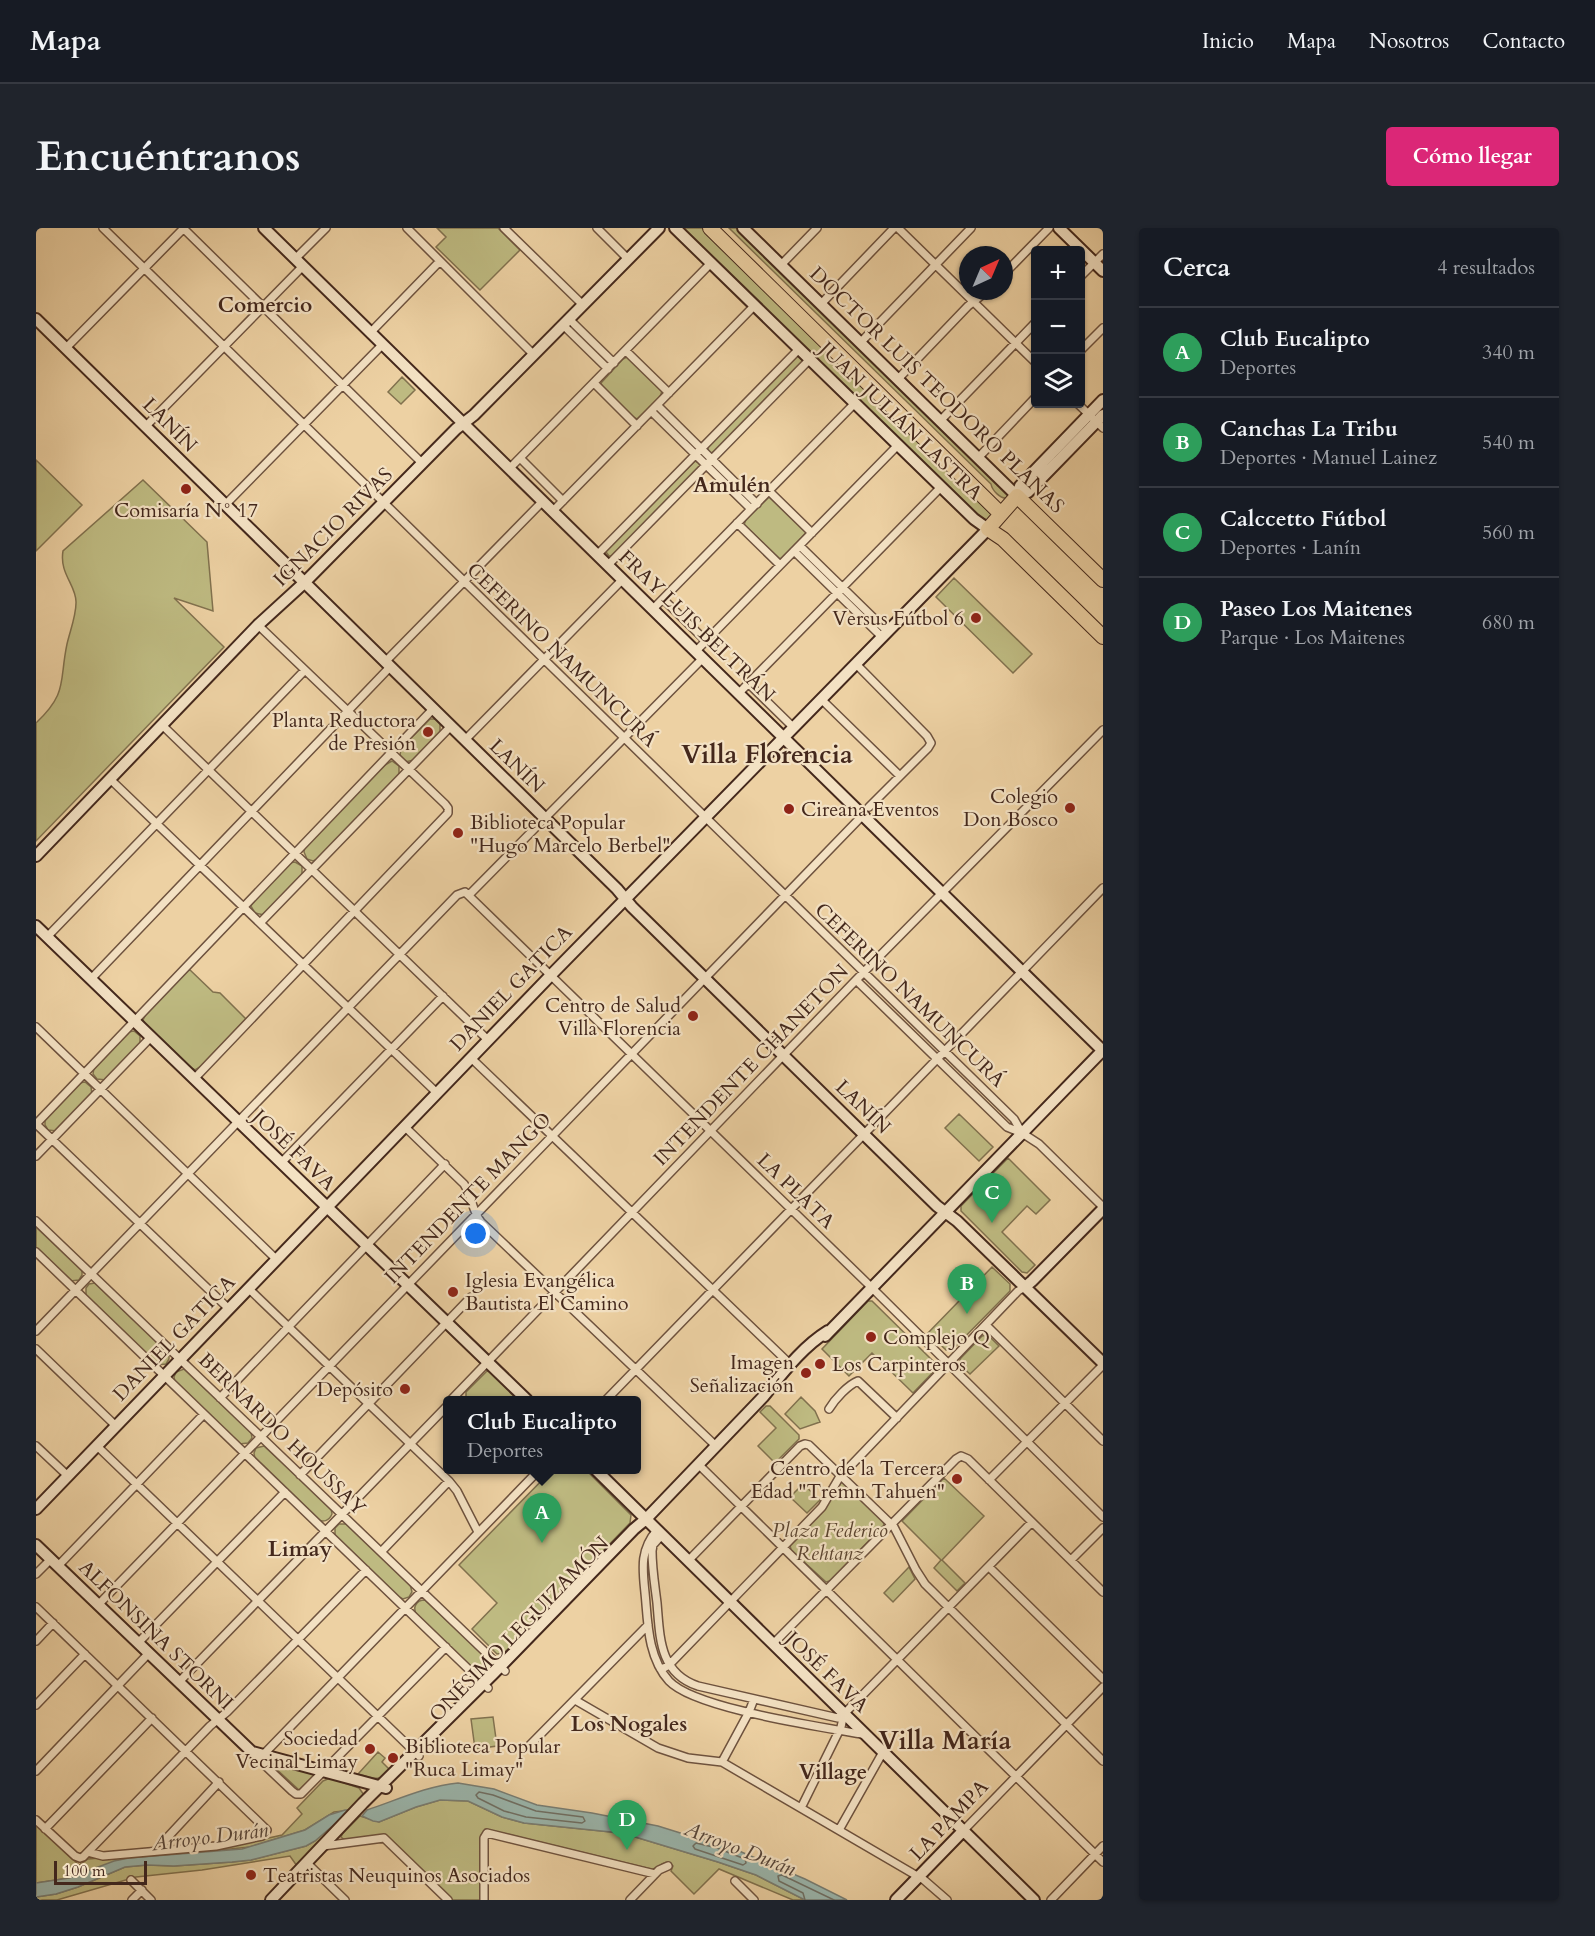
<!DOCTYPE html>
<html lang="es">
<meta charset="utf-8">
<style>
body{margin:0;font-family:Cardo,serif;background:#20242c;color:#f1f3f6}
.controls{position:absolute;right:18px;top:18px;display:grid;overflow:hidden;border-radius:6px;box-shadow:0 2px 4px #0004}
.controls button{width:54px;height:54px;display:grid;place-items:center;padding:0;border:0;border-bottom:2px solid #363941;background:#171b24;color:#f1f3f6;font:30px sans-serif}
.compass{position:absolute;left:923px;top:18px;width:54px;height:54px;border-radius:50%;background:#171b24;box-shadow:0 2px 4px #0004;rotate:44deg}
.scale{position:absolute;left:18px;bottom:15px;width:93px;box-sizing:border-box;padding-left:6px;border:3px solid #44281c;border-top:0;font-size:16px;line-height:21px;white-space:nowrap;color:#44281c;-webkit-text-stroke:4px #f3e1c3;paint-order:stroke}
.you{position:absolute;left:440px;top:1006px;width:21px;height:21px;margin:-15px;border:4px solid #fff;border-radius:50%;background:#1a73e8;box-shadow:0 0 0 9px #1a73e833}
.badge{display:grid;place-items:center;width:39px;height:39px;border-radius:50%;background:#db2777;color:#fff;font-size:20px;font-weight:700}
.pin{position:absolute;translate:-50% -50px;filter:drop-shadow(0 2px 3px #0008)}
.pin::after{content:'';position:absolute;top:32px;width:21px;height:18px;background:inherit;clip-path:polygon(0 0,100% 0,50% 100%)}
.popup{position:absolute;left:407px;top:1168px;width:198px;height:78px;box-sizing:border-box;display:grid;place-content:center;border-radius:6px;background:#171b24;filter:drop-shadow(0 2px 4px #0005);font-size:20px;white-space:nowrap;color:#9ea1a6}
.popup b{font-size:22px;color:#f1f3f6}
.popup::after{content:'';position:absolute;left:50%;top:100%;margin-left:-12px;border:12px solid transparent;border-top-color:#171b24}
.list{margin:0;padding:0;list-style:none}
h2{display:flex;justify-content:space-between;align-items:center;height:78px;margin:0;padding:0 24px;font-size:26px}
h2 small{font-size:20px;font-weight:400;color:#9ea1a6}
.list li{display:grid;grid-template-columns:39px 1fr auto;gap:18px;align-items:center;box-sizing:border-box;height:90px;padding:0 24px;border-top:2px solid #363941}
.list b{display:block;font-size:22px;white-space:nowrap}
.list p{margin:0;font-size:20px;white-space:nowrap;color:#9ea1a6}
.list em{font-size:20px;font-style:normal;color:#9ea1a6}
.icon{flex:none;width:33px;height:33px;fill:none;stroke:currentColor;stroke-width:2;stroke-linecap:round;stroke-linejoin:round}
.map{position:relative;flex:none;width:1067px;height:1672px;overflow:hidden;border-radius:6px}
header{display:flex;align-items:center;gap:36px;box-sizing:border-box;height:84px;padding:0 30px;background:#171b24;border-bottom:2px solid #363941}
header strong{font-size:28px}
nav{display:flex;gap:33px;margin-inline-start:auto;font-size:21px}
.intro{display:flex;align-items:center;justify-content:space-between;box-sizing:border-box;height:144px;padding:0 36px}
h1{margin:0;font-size:42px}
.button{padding:15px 27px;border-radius:6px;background:#db2777;color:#fff;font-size:21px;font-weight:700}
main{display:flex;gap:36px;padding:0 36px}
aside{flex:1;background:#171b24;border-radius:6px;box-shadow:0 2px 4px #0004}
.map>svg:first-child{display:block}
</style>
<header>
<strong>Mapa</strong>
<nav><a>Inicio</a><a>Mapa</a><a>Nosotros</a><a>Contacto</a></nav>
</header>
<div class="intro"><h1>Encuéntranos</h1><a class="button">Cómo llegar</a></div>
<main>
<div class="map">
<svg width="1067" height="1672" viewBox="0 0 1067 1672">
<rect width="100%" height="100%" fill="#edd1a3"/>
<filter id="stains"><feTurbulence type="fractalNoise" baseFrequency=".00333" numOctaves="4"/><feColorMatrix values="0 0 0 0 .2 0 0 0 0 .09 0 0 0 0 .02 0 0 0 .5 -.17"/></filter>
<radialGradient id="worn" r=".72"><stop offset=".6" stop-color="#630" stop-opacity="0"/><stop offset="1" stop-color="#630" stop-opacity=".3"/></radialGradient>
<path fill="#beba81" stroke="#81714e" stroke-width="1.5" d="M401 0H462L484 22 444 62 400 19 410 9Z
M644 0H666L956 287 951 292 944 290Z
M693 0H703L972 265 971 270C964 271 956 262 955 256Z
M762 127 765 128 768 131 767 134 679 224 674 225 672 222V218Z
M591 129 626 163 624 169 601 191 597 189 566 158 565 155 587 131Z
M366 149 379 162 365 176 352 164Z
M0 232 46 277 0 323Z
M659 233 663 235 664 239 578 328H573L570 324 571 321Z
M107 252 171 314 177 383 138 370 188 419 0 613V495C32 465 23 454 31 416 34 403 40 388 40 375 41 358 23 346 27 323Z
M733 269 769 302 770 305 748 329 744 331 708 297 710 291Z
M918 350 996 426 977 445 900 369Z
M394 491H400L404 495V504L378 532 369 534 364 528 365 520Z
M356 533 363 538V547L282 631 277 633 271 631 268 624 269 618 349 537Z
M259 634 266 638V647L228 687 219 685 215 678 217 673 253 635Z
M153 741 177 764 184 765 210 791 164 839 159 842 154 839 110 798 107 792 110 786Z
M98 803 104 808V816L70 852 61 851 57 846 58 840 92 804Z
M49 854 55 859 56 867 21 903 12 902 9 897V891L43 855Z
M923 886 957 919 943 933 909 900Z
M972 930 1014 972 1000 986 991 978 966 1004 999 1037 991 1045 986 1044 925 983V978Z
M0 996 46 1041V1047L43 1052 34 1053 0 1021Z
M956 1039 974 1056V1063L916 1122H910L892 1105Z
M59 1055 133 1125V1131L130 1136 121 1137 50 1068V1060L53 1056Z
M832 1073H836L900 1136 901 1140 877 1165 836 1125 813 1148 786 1121Z
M952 1107 963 1118 934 1146 924 1137V1131L946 1108Z
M148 1141 215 1204 216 1210 212 1215 203 1216 139 1154 138 1149 140 1144Z
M451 1143 455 1144 485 1172H430V1164Z
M765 1169 779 1183 784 1194 764 1201 749 1186Z
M730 1178H734L763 1207V1211L739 1235 722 1218 740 1200 724 1184Z
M228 1218 295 1280 296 1286C293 1293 287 1295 281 1291L219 1231 218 1225 220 1220Z
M516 1242H550L595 1287 594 1295 468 1425 461 1426 436 1401 461 1375 423 1337Z
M908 1250 948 1288 906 1332 929 1355 921 1363 898 1340 905 1332 866 1293Z
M805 1253 847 1292 848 1297 794 1353 790 1354 755 1322 754 1317Z
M767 1256 784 1272 771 1285 754 1269Z
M303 1296H311L374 1356 376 1364 373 1369 367 1371 361 1368 299 1309V1300Z
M873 1339 879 1351 857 1374 848 1365Z
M389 1372 453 1432 456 1441 449 1447 441 1445 381 1387C376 1380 380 1372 389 1372Z
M457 1489 461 1518 439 1521 435 1491Z
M342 1524 349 1530 346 1534 354 1542C341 1555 338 1550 322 1546Z
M236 1535 278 1545 279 1547 263 1562 237 1538Z
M294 1550 323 1560 328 1567 317 1582 298 1584 269 1602 214 1619 85 1632 33 1650 0 1655V1596L43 1637 52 1631 193 1619 246 1607 266 1586 261 1580 287 1553Z
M404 1572 432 1573 466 1589 488 1595 575 1604 596 1608 682 1634 720 1647 769 1672H757L683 1641 658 1666 635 1643 637 1638 632 1634C625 1634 622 1641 615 1641L450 1601 445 1607 444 1672H416L351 1608 345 1607 310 1613 305 1609 307 1605 324 1588 343 1594 380 1579Z
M309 1588 261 1638 254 1628 166 1642 100 1649 21 1672H0V1669L20 1666 42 1659 89 1639 111 1637 138 1638 196 1634 215 1632 270 1618 279 1613 301 1593Z"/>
<path fill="#9ab6ad" stroke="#787d73" stroke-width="1.5" d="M422 1555 458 1561 501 1577 556 1585 622 1598 654 1608 682 1614 769 1651 811 1672H769L720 1647 682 1634 596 1608 575 1604 488 1595 466 1589 432 1573 404 1572 380 1579 343 1594 337 1593 326 1588 331 1582C361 1572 391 1558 422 1555Z
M309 1582H315L279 1613 270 1618 215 1632 196 1634 138 1638 111 1637 89 1639 42 1659 20 1666 0 1669V1655L33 1650 78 1633 93 1630 206 1621 269 1602 293 1587Z"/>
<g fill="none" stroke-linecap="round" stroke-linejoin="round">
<path stroke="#6f6f64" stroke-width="1.5" d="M443 1564 457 1567 500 1583 547 1589 549 1593 546 1595 490 1589 468 1583 442 1570 440 1567Z
M660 1615 681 1620 709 1631 710 1635 707 1637 659 1621 657 1618Z
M769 1672 767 1665 743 1653 742 1648 746 1647 798 1672"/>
<g stroke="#6e523e" stroke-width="10">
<path id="street" d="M67 0 978 891 986 905
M147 0 386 235
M371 0 498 127
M468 0 547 77
M561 0 592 31
M862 0 999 134
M259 31 290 0
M745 37 781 0
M968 46 1013 0
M1044 49 1067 26
M785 76 858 0
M533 91 578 135
M527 97 572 141
M335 104 404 33
M824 115 935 0
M30 120 148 0
M590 123 633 165
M1044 123 1067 100
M862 151 932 78 951 63
M558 155 601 198
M1042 176 1067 200
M621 177 721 276
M615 183 715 281
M904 193 999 95
M110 198 267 38
M484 230 527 273
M942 230 999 170
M474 240 675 35
M733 263 776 305
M189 277 347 116
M517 283 719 77
M701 295 744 337
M764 318 852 404
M758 323 846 409
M562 326 763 121
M572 337 774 131
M627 371 670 413
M617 381 819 175
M660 423 862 217
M349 434 507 273
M820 436 891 508 895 515 892 520 833 579
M713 456 758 500
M703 465 905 259
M785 471 864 548
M126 497 452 812
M429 512 587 351
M74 551 401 865
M433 667 667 430
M224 695 415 498
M11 709 269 442
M55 751 354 439
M820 752 971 899 986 905 1003 916 1067 979
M0 799 240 1031
M435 830 755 1137
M158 851 412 585V580L409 576 222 397
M368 898 428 956C436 968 436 983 445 994L680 1218
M0 928 115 809
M245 935 407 768
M0 993 469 1443
M0 1024 452 1460
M212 1060 413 1253 421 1263 442 1304
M193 1081 0 896 397 481
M950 1097 1067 1213
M0 1103 421 667 429 664 831 1055 1067 1289
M0 1121 80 1198
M184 1170 409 936
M415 1172 820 752 1067 502
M570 1172 1067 660
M793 1181C799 1171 812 1157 822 1153L861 1190
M0 1218 32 1248
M61 1218 383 1528
M662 1236 1067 1634
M264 1247 435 1069
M953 1252 1067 1137
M621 1302C601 1325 608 1347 610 1376 612 1402 614 1432 633 1453 659 1481 788 1499 830 1507
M626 1307 617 1317 616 1323C616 1341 619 1358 621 1375 624 1409 623 1445 662 1458L802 1490 808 1486 996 1294
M345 1324 413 1253
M1035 1332 1067 1300
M652 1333 764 1218 769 1216 773 1217 858 1299 880 1342 889 1356 1067 1533
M22 1338 168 1186
M953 1339 1067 1451
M0 1346 15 1331
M62 1377 827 587
M0 1379 231 1602 230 1605 226 1608 180 1618 67 1628 52 1624
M0 1413 17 1395
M102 1415 249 1264
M737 1416 920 1231 925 1228 932 1231 1067 1364
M624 1440H628L633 1437 786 1279 803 1250 982 1063 989 1059
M143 1454 412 1177
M539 1472 622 1520 652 1530 686 1534 888 1652 911 1672
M0 1477 49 1426
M493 1518 612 1397
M219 1528 256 1563 260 1566H265L410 1419
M225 1529 503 1242
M686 1534 713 1484 718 1471
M0 1543 113 1425
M765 1580 805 1499 808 1486
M0 1592 39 1628 44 1630 47 1629 174 1498 191 1484 330 1342
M9 1601 116 1490
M803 1602 847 1524
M927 1603 1067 1459
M287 1618 348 1610 412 1672
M129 1621 128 1616 130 1611 183 1554
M271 1635 309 1672
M95 1652 115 1672
M699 1653 718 1672
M96 1672 106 1662
M448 1672V1610L451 1605 619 1646
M594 1672 623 1642 632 1638
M1015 1672 1067 1618"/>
</g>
<g stroke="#44281c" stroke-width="14">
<path id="secondary" d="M228 0 1067 823
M707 0 981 268
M1023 0 1067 43
M0 91 581 661 596 679 901 978 921 993 1067 1135
M981 268 984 258 1067 172
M981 268 992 264 1067 187
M0 628 222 397 268 355 420 201 438 187 623 0
M0 698 491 1172
M989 1059 996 1053 1067 981
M789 1108 1067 822
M560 1242 998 1672
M0 1281 515 747 952 301 938 291 639 0
M0 1317 216 1524 350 1560
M235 1672 327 1575 458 1445 598 1301 610 1291 727 1169C746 1146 766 1119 792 1103
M860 1672 927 1603"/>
</g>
<g stroke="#44281c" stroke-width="16">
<path id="highway" d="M674 0 965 286
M1067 352 981 268 952 301 967 311 1067 409"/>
</g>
<use href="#street" stroke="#f3e1c3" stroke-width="7"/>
<use href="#secondary" stroke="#f3e1c3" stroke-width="10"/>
<use href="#highway" stroke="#edd1a3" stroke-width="14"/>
</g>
<g fill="#8f2418" stroke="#f3e1c3" stroke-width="2">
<circle cx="150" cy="261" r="6"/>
<circle cx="940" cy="390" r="6"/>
<circle cx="392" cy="504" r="6"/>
<circle cx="1034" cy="580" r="6"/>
<circle cx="753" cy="581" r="6"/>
<circle cx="422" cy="605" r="6"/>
<circle cx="657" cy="788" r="6"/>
<circle cx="417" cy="1064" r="6"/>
<circle cx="835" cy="1109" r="6"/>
<circle cx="784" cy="1136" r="6"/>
<circle cx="770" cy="1145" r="6"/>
<circle cx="369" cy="1161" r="6"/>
<circle cx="921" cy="1251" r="6"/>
<circle cx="334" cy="1521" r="6"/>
<circle cx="357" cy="1530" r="6"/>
<circle cx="215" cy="1647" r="6"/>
</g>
<g text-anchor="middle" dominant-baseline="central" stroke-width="4.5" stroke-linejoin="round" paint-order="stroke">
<g font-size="20" fill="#44281c" stroke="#f3e1c3">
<text transform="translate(901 162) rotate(44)">DOCTOR LUIS TEODORO PLANAS</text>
<text transform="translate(865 193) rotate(44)">JUAN JULIÁN LASTRA</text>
<text transform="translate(134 197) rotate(45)">LANÍN</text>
<text transform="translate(297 299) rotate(-45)">IGNACIO RIVAS</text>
<text transform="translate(661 398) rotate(44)">FRAY LUIS BELTRÁN</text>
<text transform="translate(526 427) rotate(44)">CEFERINO NAMUNCURÁ</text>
<text transform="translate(481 538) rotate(44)">LANÍN</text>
<text transform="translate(475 760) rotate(-46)">DANIEL GATICA</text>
<text transform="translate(874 767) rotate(44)">CEFERINO NAMUNCURÁ</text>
<text transform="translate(715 837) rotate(-46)">INTENDENTE CHANETON</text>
<text transform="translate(827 879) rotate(44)">LANÍN</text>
<text transform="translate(258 922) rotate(44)">JOSÉ FAVA</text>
<text transform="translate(760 963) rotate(44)">LA PLATA</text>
<text transform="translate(432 970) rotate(-46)">INTENDENTE MANGO</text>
<text transform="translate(138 1110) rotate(-46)">DANIEL GATICA</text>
<text transform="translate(246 1206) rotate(44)">BERNARDO HOUSSAY</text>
<text transform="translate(483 1401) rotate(-46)">ONÉSIMO LEGUIZAMÓN</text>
<text transform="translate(120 1407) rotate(44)">ALFONSINA STORNI</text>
<text transform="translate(791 1444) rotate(44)">JOSÉ FAVA</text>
<text transform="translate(913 1592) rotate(-46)">LA PAMPA</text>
</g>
<g font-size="20" fill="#44281c" stroke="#f3e1c3" text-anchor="end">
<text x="150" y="282" text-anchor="middle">Comisaría N° 17</text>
<text x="928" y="390">Versus Fútbol 6</text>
<text x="380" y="492">Planta Reductora<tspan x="380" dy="23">de Presión</tspan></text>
<text x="1022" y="568">Colegio<tspan x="1022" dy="23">Don Bosco</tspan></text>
<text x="765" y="581" text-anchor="start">Cireana Eventos</text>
<text x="434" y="594" text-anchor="start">Biblioteca Popular<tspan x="434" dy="23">"Hugo Marcelo Berbel"</tspan></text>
<text x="645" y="777">Centro de Salud<tspan x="645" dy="23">Villa Florencia</tspan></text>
<text x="429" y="1052" text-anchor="start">Iglesia Evangélica<tspan x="429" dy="23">Bautista El Camino</tspan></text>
<text x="847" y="1109" text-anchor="start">Complejo Q</text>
<text x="758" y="1134">Imagen<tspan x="758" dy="23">Señalización</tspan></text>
<text x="796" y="1136" text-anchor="start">Los Carpinteros</text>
<text x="357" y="1161">Depósito</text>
<text x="909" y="1240">Centro de la Tercera<tspan x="909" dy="23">Edad "Tremn Tahuen"</tspan></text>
<text x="322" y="1510">Sociedad<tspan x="322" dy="23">Vecinal Limay</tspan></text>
<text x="369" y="1518" text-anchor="start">Biblioteca Popular<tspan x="369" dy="23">"Ruca Limay"</tspan></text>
<text x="227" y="1647" text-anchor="start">Teatristas Neuquinos Asociados</text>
</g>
<g font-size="20" font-style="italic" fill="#5c4530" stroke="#f3e1c3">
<text x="794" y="1302">Plaza Federico<tspan x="794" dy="23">Rehtanz</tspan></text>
</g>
<g font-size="21" font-weight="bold" fill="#44281c" stroke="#f3e1c3">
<text x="229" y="77">Comercio</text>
<text x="696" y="257">Amulén</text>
<text x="593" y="1496">Los Nogales</text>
<text x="797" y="1544">Village</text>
</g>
<g font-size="21" font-style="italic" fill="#554439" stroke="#f3e1c3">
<text transform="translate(174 1609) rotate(-7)">Arroyo Durán</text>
<text transform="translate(704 1621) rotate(21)">Arroyo Durán</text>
</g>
<g font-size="22" font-weight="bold" fill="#44281c" stroke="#f3e1c3">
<text x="264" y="1321">Limay</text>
</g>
<g font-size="26" font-weight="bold" fill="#44281c" stroke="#f3e1c3">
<text x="731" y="526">Villa Florencia</text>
<text x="909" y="1512">Villa María</text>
</g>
</g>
<rect width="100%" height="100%" filter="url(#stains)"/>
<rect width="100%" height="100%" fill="url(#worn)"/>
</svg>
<div class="controls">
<button>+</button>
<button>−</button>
<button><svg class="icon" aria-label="layers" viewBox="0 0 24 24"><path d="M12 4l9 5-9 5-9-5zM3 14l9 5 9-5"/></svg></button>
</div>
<svg class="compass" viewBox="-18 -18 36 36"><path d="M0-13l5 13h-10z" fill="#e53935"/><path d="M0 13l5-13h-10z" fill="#9ea1a6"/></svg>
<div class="scale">100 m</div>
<div class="you"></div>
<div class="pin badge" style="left:506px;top:1315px;background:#2e9e5b">A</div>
<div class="popup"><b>Club Eucalipto</b>Deportes</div>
<div class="pin badge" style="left:931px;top:1086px;background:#2e9e5b">B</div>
<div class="pin badge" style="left:956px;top:995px;background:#2e9e5b">C</div>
<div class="pin badge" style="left:591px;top:1622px;background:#2e9e5b">D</div>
</div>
<aside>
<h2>Cerca<small>4 resultados</small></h2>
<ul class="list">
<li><span class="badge" style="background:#2e9e5b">A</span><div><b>Club Eucalipto</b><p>Deportes</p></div><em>340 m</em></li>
<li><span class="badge" style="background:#2e9e5b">B</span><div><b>Canchas La Tribu</b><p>Deportes · Manuel Lainez</p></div><em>540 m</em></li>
<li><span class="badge" style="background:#2e9e5b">C</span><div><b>Calccetto Fútbol</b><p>Deportes · Lanín</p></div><em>560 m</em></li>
<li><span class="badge" style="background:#2e9e5b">D</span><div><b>Paseo Los Maitenes</b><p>Parque · Los Maitenes</p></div><em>680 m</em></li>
</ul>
</aside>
</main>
